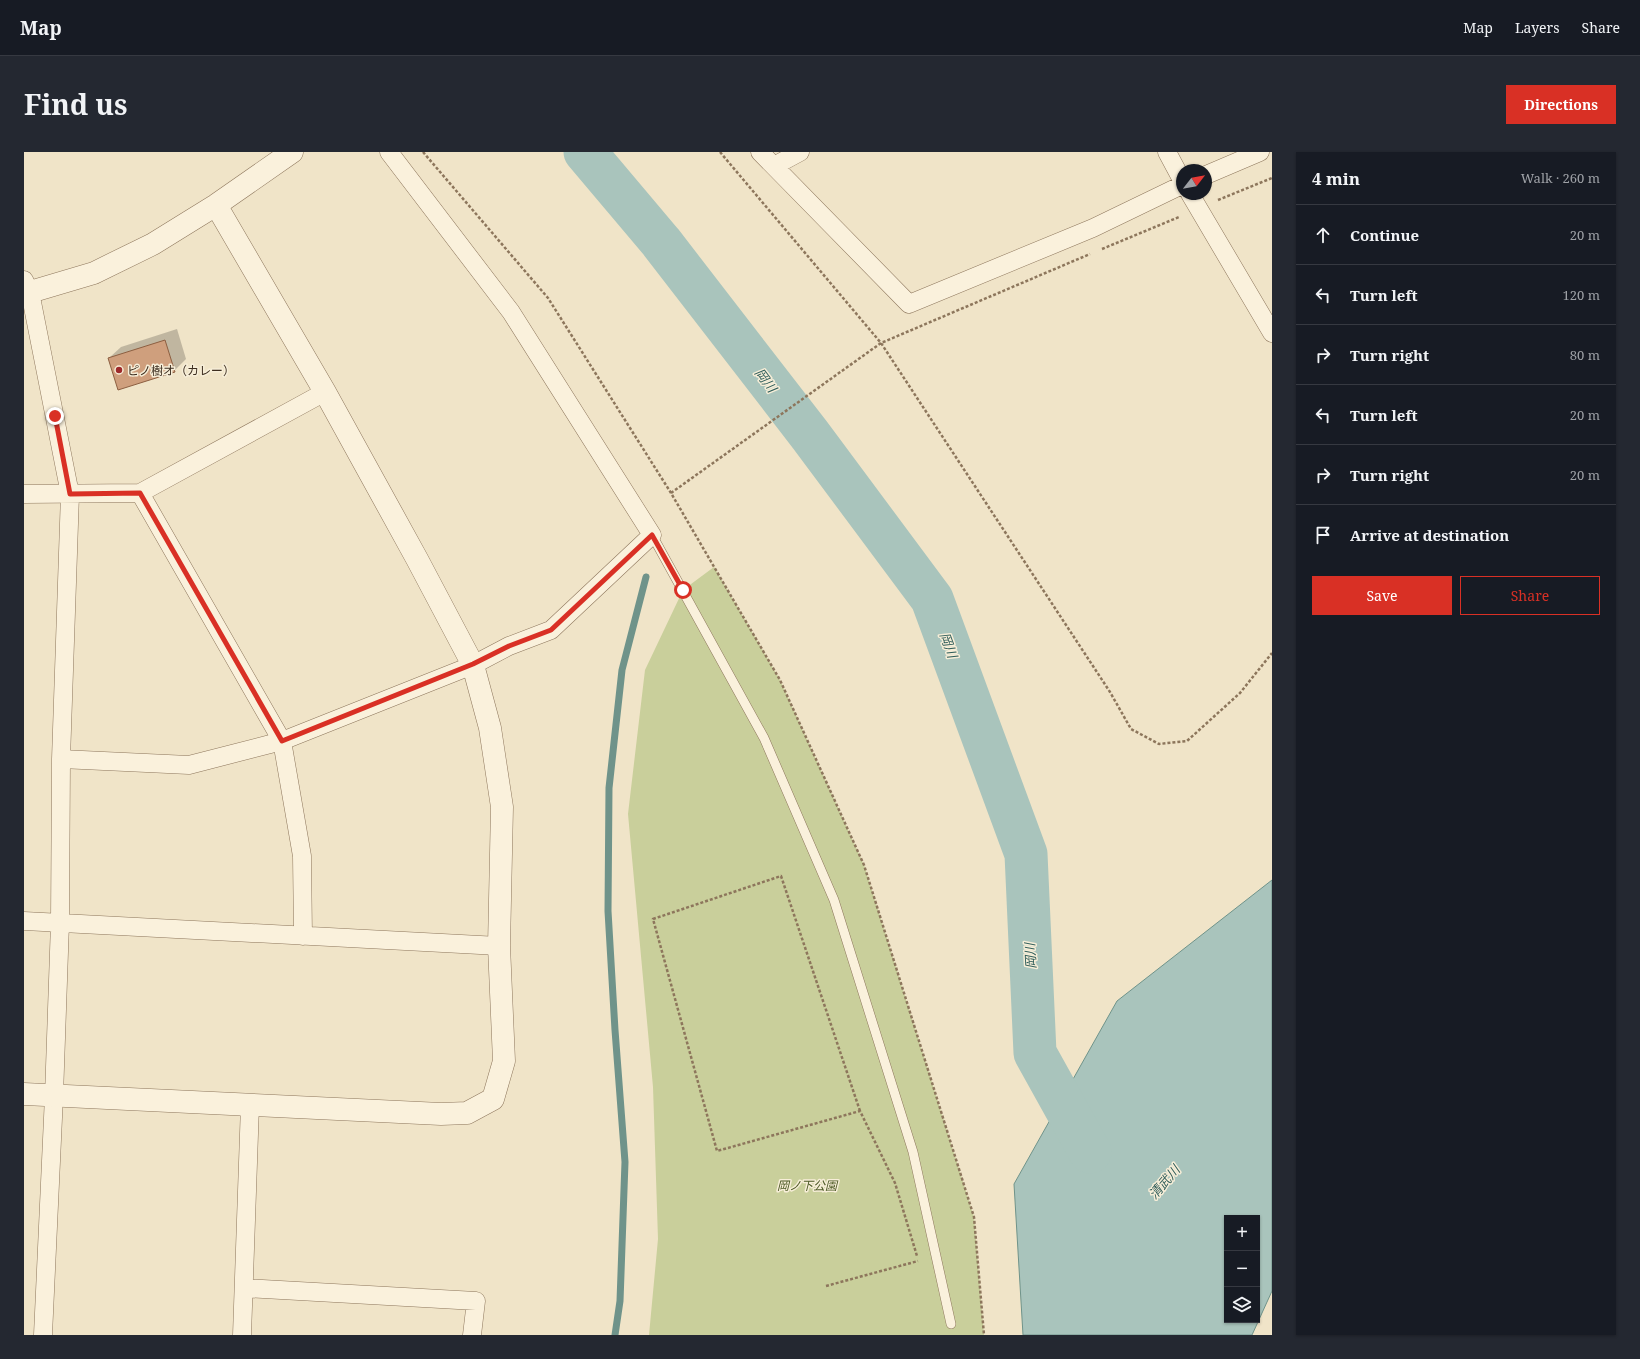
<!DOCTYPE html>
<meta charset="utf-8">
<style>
body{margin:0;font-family:"Noto Serif","Noto Sans JP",serif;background:#242831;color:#f1f3f6}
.controls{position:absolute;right:12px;bottom:12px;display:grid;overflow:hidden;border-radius:0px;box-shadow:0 1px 3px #0004}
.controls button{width:36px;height:36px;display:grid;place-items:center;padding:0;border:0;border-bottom:1px solid #363941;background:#171b24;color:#f1f3f6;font:20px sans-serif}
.compass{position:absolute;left:1152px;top:12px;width:36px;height:36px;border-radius:50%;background:#171b24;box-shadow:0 1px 3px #0004;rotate:59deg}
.stop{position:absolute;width:12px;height:12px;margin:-9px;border:3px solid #d93025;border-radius:50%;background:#fff}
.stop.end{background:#d93025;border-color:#fff;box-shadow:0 1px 4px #0008}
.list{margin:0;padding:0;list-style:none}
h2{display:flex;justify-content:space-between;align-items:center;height:52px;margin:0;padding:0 16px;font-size:17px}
h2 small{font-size:13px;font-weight:400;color:#9ea1a6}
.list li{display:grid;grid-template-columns:26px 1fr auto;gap:12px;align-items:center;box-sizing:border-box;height:60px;padding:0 16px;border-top:1px solid #363941}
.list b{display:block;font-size:15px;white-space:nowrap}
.list em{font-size:13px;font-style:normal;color:#9ea1a6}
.actions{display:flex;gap:8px;padding:12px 16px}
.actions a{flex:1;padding:9px 0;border:1px solid #d93025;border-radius:0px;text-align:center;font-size:14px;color:#d93025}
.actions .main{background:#d93025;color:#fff}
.icon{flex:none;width:22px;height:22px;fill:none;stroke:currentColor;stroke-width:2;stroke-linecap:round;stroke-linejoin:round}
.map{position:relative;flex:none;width:1248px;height:1183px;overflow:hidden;border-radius:0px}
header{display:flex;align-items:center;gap:24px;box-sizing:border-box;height:56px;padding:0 20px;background:#171b24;border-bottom:1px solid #363941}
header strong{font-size:19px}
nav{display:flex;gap:22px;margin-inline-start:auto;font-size:14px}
.intro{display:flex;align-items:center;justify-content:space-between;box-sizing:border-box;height:96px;padding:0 24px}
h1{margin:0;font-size:28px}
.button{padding:10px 18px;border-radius:0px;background:#d93025;color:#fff;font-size:14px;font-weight:700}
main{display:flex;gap:24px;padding:0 24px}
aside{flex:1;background:#171b24;border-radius:0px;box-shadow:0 1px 3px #0004}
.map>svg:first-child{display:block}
</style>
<header>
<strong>Map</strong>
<nav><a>Map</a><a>Layers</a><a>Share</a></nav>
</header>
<div class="intro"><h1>Find us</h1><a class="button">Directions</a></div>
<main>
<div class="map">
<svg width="1248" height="1183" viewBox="0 0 1248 1183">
<rect width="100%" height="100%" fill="#f0e4c8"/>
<path fill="#c9cf9b" d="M690 415 756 528 840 713 950 1065 960 1183H625L634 1087 629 935 604 662 621 518 659 438Z"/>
<path fill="#a9c4bc" stroke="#6f938a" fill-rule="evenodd" d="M1248 728V1139L1228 1183H999L990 1032 1093 849ZM1203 1066H1233V1168H1203Z"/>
<path fill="#0003" d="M153 177 162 207 150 219 85 206 97 195Z"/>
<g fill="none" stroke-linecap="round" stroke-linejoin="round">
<path stroke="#6f938a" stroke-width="7" d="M591 1183 596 1149 601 1010 591 878 584 759 585 636 598 518 622 425"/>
<path stroke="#a9c4bc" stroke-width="43" d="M561 0 637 90 786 283 908 447 1002 702 1011 901 1066 1000"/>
</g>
<path fill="#cf9f7d" stroke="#8d5f41" d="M141 188 151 220 94 238 84 206Z"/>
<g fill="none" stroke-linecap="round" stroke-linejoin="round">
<g stroke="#8d765c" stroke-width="10">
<path id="service" d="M628 383 740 586 810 748 889 1000 927 1172"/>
</g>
<g stroke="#8d765c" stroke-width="19">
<path id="minor" d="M736 0 885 152 1069 76 1158 33
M1143 0 1158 28
M750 14 776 0
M1182 23 1236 0
M1166 42 1248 181
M0 128 6 140 46 342 37 607 36 771 30 944 19 1183
M116 341 258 589 278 704 279 784
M0 342 116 341 301 240
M37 607 165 613 258 589 449 513 485 494 527 478 628 383 487 160 365 0
M0 769 475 794
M220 1136 452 1149 448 1183
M218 1183 226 953"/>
</g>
<g stroke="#8d765c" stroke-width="23">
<path id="tertiary" d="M0 140H6L70 121 129 92 192 53 268 0
M0 942 417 962 443 961 469 947 480 909 475 794 478 655 466 576 449 513 393 407 301 240 192 53"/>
</g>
<path stroke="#8d765c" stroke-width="2.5" stroke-dasharray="3 2" stroke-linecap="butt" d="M399 0 524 146 647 341 756 528 840 713 950 1065 960 1183
M696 0 857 191 1086 540 1107 577 1135 592 1163 589 1216 541 1248 501
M1194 48 1248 26
M1078 97 1155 65
M647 341 857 191 1066 102
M836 959 757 724 629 767 693 999 836 959 871 1031 893 1104
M802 1134 894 1109"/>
<use href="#service" stroke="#faf1dc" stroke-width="9"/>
<use href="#minor" stroke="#faf1dc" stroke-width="18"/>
<use href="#tertiary" stroke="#faf1dc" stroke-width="22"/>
</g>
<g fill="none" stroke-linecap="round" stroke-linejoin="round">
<path stroke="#d93025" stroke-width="5" d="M31 264 46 342 116 341 258 589 449 512 485 494 527 478 628 383 659 438"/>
</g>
<circle fill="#9e2a2b" stroke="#f7eed8" stroke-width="1.5" cx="95" cy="218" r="4"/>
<g text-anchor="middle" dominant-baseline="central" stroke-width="3" stroke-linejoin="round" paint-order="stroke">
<g font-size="12" fill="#3d2e20" stroke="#f7eed8" text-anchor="start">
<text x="103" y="218">ピノ樹オ（カレー）</text>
</g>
<g font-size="12" font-style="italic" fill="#4d5a26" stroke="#f7eed8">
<text x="783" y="1033">岡ノ下公園</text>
</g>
<g font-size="13" font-style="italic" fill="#2f5d5a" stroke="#f7eed8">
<text transform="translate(742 228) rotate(53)">岡川</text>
<text transform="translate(925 493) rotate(70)">岡川</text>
<text transform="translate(1006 804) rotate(-93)">岡川</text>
<text transform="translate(1140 1030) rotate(-49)">清武川</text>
</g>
</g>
</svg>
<div class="controls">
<button>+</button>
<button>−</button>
<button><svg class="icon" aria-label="layers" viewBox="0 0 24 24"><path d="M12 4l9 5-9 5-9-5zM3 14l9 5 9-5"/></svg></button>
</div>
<svg class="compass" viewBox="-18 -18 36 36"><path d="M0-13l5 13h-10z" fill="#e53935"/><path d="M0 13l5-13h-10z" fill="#9ea1a6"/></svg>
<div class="stop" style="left:659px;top:438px"></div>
<div class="stop end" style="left:31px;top:264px"></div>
</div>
<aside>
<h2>4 min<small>Walk · 260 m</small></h2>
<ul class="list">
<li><svg class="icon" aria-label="ahead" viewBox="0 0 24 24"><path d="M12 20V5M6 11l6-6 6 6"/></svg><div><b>Continue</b></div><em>20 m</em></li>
<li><svg class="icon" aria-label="left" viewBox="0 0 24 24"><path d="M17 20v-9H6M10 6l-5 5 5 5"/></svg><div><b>Turn left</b></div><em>120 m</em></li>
<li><svg class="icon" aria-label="right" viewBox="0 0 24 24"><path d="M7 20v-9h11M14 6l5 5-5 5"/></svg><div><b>Turn right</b></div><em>80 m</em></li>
<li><svg class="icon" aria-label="left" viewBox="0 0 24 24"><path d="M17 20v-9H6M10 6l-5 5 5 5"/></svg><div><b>Turn left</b></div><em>20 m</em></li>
<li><svg class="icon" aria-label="right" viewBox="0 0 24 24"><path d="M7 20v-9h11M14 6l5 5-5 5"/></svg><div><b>Turn right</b></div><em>20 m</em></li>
<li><svg class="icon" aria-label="arrive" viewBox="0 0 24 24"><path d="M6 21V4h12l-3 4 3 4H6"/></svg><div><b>Arrive at destination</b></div></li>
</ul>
<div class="actions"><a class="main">Save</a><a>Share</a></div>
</aside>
</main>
